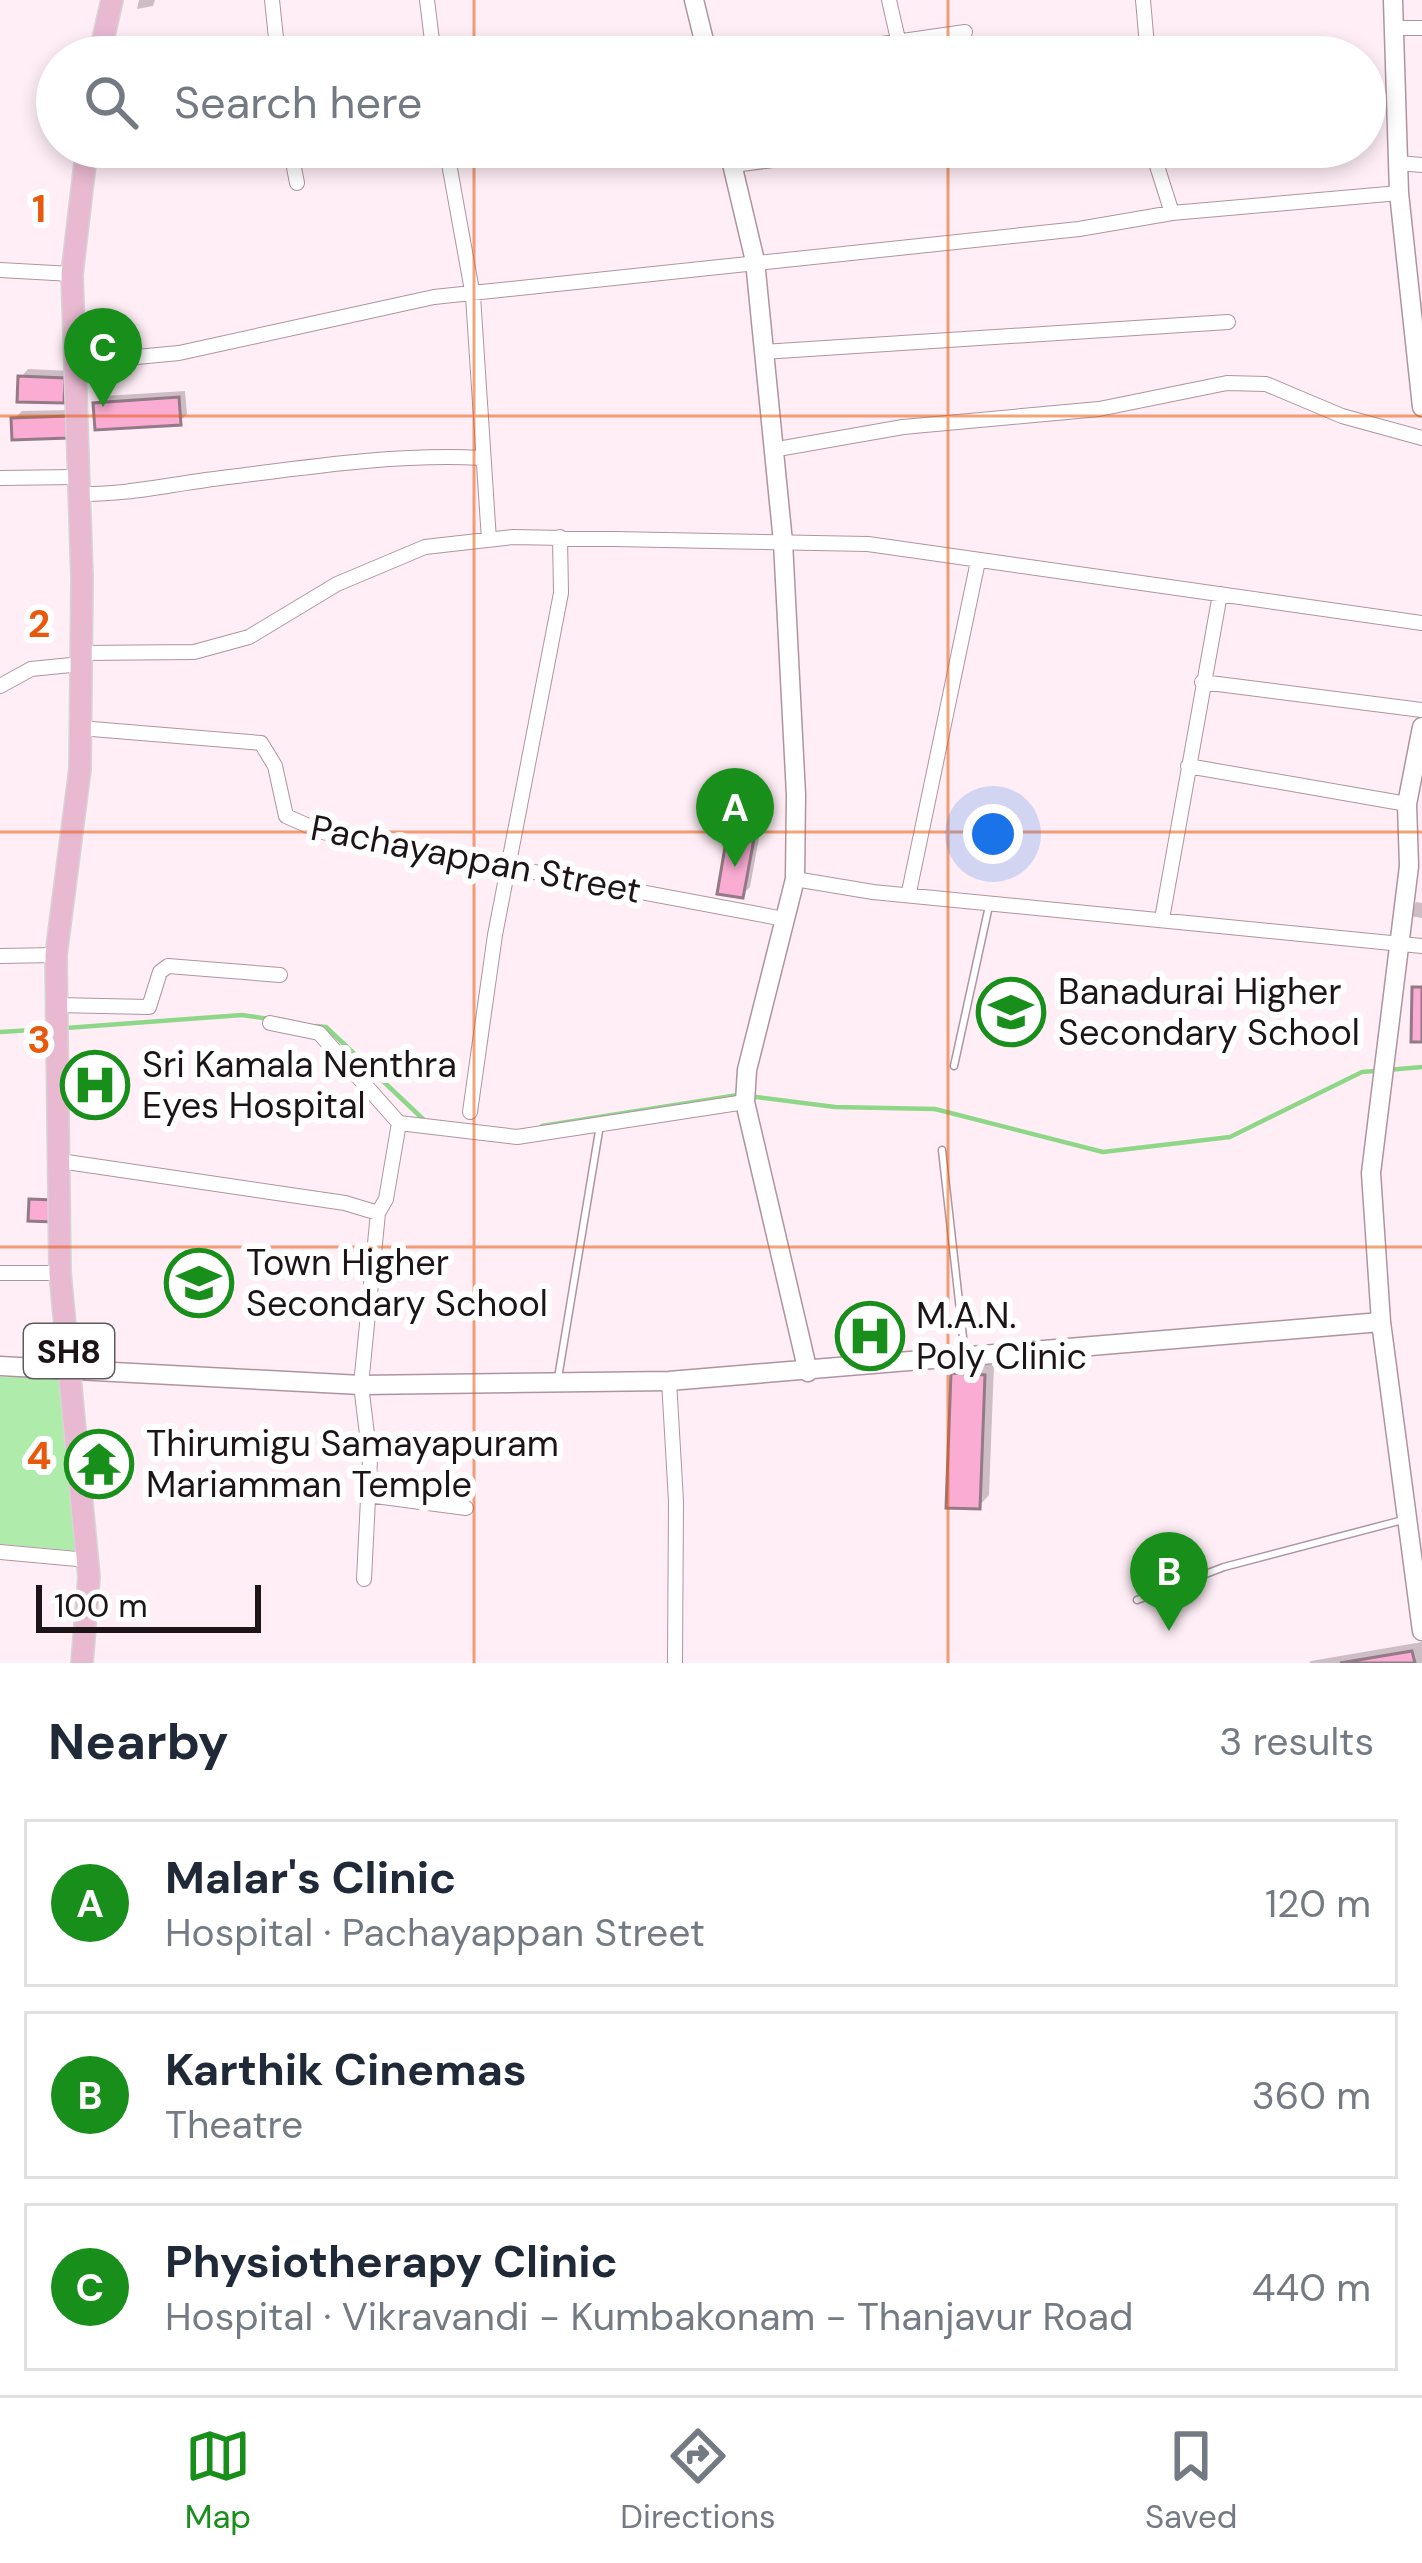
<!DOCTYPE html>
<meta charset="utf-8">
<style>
body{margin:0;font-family:"DM Sans",sans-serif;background:#f6f6f7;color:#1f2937}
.scale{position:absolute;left:36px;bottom:30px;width:225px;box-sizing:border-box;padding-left:12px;border:6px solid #1d1418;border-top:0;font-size:33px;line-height:42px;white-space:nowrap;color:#1d1418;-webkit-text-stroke:9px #fff;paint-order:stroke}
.you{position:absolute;left:993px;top:834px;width:42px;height:42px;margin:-30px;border:9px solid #fff;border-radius:50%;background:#1a73e8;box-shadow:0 0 0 18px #1a73e833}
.badge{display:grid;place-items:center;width:78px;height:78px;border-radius:50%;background:#178f1a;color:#fff;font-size:39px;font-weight:700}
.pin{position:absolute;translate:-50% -99px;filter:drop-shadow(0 3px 6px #0008)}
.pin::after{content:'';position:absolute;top:63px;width:42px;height:36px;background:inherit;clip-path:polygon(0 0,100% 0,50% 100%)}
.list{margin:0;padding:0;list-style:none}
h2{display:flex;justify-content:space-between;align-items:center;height:156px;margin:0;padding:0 48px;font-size:51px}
h2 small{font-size:39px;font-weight:400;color:#747a83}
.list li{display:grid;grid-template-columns:78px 1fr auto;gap:36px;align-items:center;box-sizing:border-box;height:168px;margin:0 24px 24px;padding:0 24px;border:3px solid #e0e1e3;border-radius:0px}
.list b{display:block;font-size:45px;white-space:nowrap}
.list p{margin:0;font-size:39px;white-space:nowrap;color:#747a83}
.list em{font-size:39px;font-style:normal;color:#747a83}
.icon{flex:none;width:66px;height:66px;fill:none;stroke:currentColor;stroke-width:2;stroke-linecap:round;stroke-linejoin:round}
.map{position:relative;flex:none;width:1422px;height:1663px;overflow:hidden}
.search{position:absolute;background:#fff;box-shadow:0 6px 18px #0003;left:36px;right:36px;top:36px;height:132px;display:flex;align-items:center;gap:30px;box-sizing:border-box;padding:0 42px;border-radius:66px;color:#747a83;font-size:45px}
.sheet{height:732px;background:#fff}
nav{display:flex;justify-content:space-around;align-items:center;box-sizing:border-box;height:168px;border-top:3px solid #e0e1e3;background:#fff;font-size:33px;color:#747a83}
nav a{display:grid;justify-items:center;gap:6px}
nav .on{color:#178f1a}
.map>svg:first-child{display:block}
</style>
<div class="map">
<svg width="1422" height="1663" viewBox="0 0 1422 1663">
<rect width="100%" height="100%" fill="#ffeef6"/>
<path fill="#afecab" d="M0 1377 64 1378 79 1551 0 1544Z"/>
<path fill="#0003" d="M139 0H155L153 6 137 9Z
M28 369 71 371 70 393 63 400 21 377Z
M185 391 187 414 179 422 96 404 104 396Z
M74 410 67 435 14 419 22 411Z
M740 818 762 821 750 887 742 895 732 825Z
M1416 902 1422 903V918L1410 916Z
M95 1069 107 1070 102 1092 90 1074Z
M874 1320H881V1343L863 1347V1333Z
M964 1364 994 1365 989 1495 979 1506 954 1375Z
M1422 1642V1663H1309L1311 1661Z"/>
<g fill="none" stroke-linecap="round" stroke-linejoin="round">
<path stroke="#8ed789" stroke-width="4.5" d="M316 1026 326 1027 424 1120
M66 1028 242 1015 269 1019
M0 1032 48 1029
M1387 1070 1422 1067
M749 1096 835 1107 935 1109 1103 1152 1230 1137 1362 1072 1375 1071
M542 1126 738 1095"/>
</g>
<path fill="#faacd3" stroke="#937a86" stroke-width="3" d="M18 376 65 378 64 403 17 402Z
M179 397 181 425 95 430 93 403Z
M68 416 69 438 12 440 11 418Z
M729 824 756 828 743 898 717 894Z
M1412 987H1422V1042H1411Z
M88 1073 104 1074 103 1095 86 1094Z
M29 1199 54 1200 53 1222 28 1221Z
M867 1323H877V1350H860Z
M951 1373 985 1375 980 1509 946 1508Z
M1412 1651 1415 1663H1340Z"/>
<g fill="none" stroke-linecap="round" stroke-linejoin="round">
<g stroke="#ae94a1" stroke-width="9">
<path id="lane" d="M954 1066 989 906
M942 1150 965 1355
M558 1378 600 1125
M1137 1600 1224 1567 1403 1520"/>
</g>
<g stroke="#ae94a1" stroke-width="16">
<path id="street" d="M272 0 278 57
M427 0 434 57
M889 0 902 57
M1143 0 1148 57
M1394 28H1422
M792 57 965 32
M290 147 297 183
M446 147 473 296 489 540
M1151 147 1172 213
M1398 163 1422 165
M734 165 871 147
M0 270 72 274
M763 352 1228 322
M73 363 179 353 434 297 1079 229 1172 213 1399 193
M772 450 903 427 1099 409 1227 383 1266 384 1342 416 1422 438
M0 478 75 477
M78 494C123 495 162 486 206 480 296 469 391 453 482 458
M81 653 194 652 249 637 337 584 425 547 513 537 868 544 1422 623
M1202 682 1422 710
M0 686 31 669 81 664
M80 728 261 743 275 766 286 816 322 832 784 919
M1188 766 1407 804
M795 879 873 892 1422 946
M909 892 978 561
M1162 919 1220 594
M0 956 56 955
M57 1005 149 1007 160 972 168 966 280 975
M270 1023 319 1033 399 1123 517 1137 745 1102
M470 1112 495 935 561 593 560 537
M60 1161 345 1203 378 1213 361 1385 370 1459 364 1579
M378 1213 386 1199 399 1123
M0 1273H60
M669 1381 676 1501 675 1663
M368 1495 466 1508
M0 1552 88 1560"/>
</g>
<g stroke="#ae94a1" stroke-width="21">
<path id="secondary" d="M694 0 708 57
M1393 0 1399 193 1422 407
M728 147 755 261 783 542 796 795 795 879 747 1070 745 1102 808 1372
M1422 727 1407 804 1409 866 1371 1173 1381 1322 1422 1631
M0 1366 361 1385 669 1381 1381 1322"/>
</g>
<g stroke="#d6d5d5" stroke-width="24">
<path id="primary" d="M99 57 112 0
M82 1663 89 1577 60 1273 56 955 80 769 82 578 72 274 87 147"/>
</g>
<use href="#lane" stroke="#fff" stroke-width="6"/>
<use href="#street" stroke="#fff" stroke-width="14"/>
<use href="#secondary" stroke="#fff" stroke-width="18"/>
<use href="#primary" stroke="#e8b9d1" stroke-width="21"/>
</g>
<path fill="none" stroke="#e8590c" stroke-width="3" stroke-opacity="0.55" d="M474 0V57M948 0V57M474 147V1663M948 147V1663M0 416H1422M0 832H1422M0 1247H1422"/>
<defs>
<g id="school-ring" transform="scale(3.45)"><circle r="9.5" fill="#fff" stroke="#178f1a" stroke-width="1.5"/><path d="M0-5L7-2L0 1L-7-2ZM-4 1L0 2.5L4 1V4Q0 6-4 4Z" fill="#178f1a"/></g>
<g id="hospital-ring" transform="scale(3.45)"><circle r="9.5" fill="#fff" stroke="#178f1a" stroke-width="1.5"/><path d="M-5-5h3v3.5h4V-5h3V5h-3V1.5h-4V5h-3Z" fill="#178f1a"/></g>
<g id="temple-ring" transform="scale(3.45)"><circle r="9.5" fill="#fff" stroke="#178f1a" stroke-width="1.5"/><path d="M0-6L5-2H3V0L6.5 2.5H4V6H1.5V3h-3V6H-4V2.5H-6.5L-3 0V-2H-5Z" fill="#178f1a"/></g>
</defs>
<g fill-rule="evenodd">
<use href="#school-ring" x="1011" y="1012"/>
<use href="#hospital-ring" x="95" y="1085"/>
<use href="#school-ring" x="199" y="1283"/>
<use href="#hospital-ring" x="870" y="1336"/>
<use href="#temple-ring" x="99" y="1464"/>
</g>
<g text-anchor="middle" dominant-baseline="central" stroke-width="12" stroke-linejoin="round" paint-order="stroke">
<rect fill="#fff" stroke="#615a5d" stroke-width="3" x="24" y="1324" width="90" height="54" rx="9"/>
<g font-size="33" font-weight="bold" fill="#1d1418">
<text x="69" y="1351">SH8</text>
</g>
<g font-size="36" fill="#1d1418" stroke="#fff">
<text transform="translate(476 859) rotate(11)">Pachayappan Street</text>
</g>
<g font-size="36" fill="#1d1418" stroke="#fff" text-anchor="start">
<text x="1058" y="991">Banadurai Higher<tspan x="1058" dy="41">Secondary School</tspan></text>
<text x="142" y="1064">Sri Kamala Nenthra<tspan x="142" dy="41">Eyes Hospital</tspan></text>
<text x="246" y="1262">Town Higher<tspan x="246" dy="41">Secondary School</tspan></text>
<text x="916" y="1315">M.A.N.<tspan x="916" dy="41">Poly Clinic</tspan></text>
<text x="146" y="1443">Thirumigu Samayapuram<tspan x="146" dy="41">Mariamman Temple</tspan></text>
</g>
</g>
<g font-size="39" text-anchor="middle" font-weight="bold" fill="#e8590c" stroke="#fff" stroke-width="12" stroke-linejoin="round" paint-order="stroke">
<text x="39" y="222">1</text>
<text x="39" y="637">2</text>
<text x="39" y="1053">3</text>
<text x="39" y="1469">4</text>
</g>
</svg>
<div class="scale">100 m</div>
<div class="you"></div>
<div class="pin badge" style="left:735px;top:867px">A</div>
<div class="pin badge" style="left:1169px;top:1631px">B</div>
<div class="pin badge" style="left:103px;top:407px">C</div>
<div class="search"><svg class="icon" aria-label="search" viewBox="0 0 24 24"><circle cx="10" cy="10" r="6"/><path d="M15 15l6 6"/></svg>Search here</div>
</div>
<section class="sheet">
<h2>Nearby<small>3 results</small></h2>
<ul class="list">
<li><span class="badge">A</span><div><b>Malar's Clinic</b><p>Hospital · Pachayappan Street</p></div><em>120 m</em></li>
<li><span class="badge">B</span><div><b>Karthik Cinemas</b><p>Theatre</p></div><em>360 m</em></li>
<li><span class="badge">C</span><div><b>Physiotherapy Clinic</b><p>Hospital · Vikravandi - Kumbakonam - Thanjavur Road</p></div><em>440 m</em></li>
</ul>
</section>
<nav>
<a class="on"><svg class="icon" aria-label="map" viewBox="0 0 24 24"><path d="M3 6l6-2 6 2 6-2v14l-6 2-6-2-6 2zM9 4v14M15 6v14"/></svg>Map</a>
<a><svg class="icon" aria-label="directions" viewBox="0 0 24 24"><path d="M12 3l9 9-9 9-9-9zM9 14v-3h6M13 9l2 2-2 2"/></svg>Directions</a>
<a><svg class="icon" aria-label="saved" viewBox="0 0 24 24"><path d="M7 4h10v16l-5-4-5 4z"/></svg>Saved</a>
</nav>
